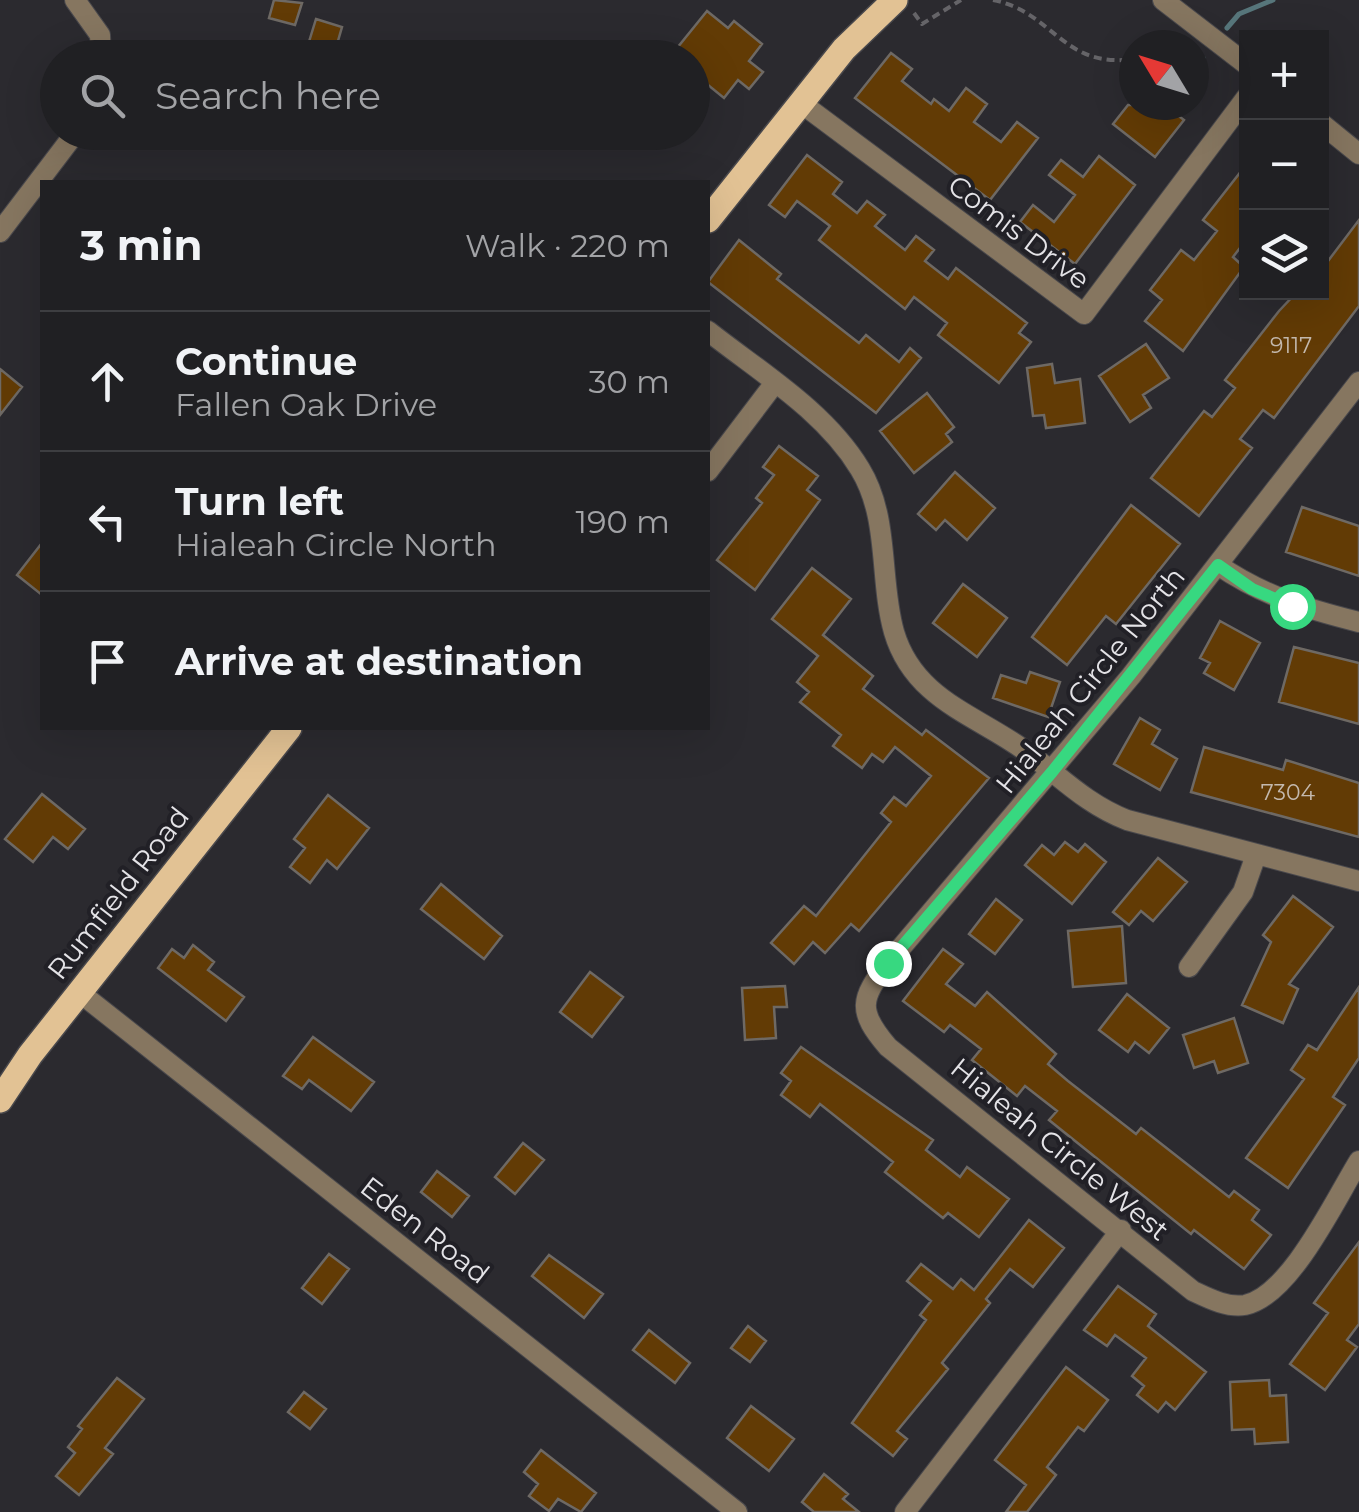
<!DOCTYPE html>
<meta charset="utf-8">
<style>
body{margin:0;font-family:Montserrat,sans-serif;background:#28282b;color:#f1f3f6}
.controls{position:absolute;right:30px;top:30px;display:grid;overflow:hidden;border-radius:0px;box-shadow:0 10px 40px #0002}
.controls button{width:90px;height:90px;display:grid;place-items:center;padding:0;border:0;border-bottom:2px solid #3d3e41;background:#202023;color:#f1f3f6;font:50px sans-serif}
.compass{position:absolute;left:1119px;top:30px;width:90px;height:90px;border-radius:50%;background:#202023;box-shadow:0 10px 40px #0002;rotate:308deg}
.stop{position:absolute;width:30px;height:30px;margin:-22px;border:8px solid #37d880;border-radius:50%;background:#fff}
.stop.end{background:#37d880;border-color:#fff;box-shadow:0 2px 10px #0008}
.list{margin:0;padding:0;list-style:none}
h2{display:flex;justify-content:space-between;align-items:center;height:130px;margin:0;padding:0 40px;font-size:42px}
h2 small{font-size:32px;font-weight:400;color:#a2a3a6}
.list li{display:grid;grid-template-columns:65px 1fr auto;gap:30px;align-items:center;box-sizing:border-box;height:140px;padding:0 40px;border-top:2px solid #3d3e41}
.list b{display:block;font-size:38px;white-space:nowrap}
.list p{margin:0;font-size:32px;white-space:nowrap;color:#a2a3a6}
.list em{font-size:32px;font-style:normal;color:#a2a3a6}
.icon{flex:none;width:55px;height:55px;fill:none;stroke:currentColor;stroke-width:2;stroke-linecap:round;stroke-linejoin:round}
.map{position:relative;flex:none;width:1359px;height:1512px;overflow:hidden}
.search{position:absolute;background:#202023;box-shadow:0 10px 40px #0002;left:40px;top:40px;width:670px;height:110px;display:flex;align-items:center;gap:25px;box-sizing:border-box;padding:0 35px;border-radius:55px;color:#a2a3a6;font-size:38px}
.panel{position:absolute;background:#202023;box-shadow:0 10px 40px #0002;left:40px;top:180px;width:670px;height:550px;border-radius:0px}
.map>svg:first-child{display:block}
</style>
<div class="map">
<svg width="1359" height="1512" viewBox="0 0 1359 1512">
<rect width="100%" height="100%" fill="#2b2a2f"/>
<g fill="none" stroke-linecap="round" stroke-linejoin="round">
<path stroke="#57767b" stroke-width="5" d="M1227 28 1239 14 1273 0
M1196 78 1203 58"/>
</g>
<path fill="#623b05" stroke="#6e6964" stroke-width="2.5" d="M274 0 302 3 295 25 269 18Z
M707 11 728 28 734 21 762 44 749 61 763 72 749 89 738 80 724 98 692 72V58H669Z
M316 19 342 27 333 58H304Z
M891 53 912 69 902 81 931 104 934 99 949 111 966 88 987 104 974 122 1001 142 1017 122 1038 138 990 200 855 98Z
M1128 105H1164L1184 120 1155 157 1113 124Z
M807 155 842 182 833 194 857 213 867 201 885 215 875 226 905 250 916 236 934 250 925 261 948 279 956 268 1027 323 1019 333 1031 342 999 383 938 335 947 323 914 297 905 309 819 240 830 226 797 201 785 217 769 205Z
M1099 156 1135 185 1075 264 1020 222 1033 205 1054 222 1075 195 1049 175 1061 160 1083 177Z
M1246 165V240L1233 257 1244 267 1183 351 1145 321 1162 300 1150 290 1181 250 1194 260 1217 231 1203 220Z
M1359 220V306L1274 418 1263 410 1240 439 1252 448 1199 516 1151 478 1204 411 1212 417 1235 388 1225 380 1279 311 1297 292H1322V269Z
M739 240 781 274 777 279 859 343 866 335 899 362 910 348 921 358 876 413 708 282Z
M1146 344 1169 378 1143 395 1151 408 1130 422 1099 376Z
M1052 364 1055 383 1080 379 1085 423 1046 428 1044 415 1033 416 1027 368Z
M0 369 22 387 0 415Z
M927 393 954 427 946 434 952 442 914 473 880 431Z
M779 446 818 476 807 490 820 500 755 590 717 560 762 503 756 498 774 475 763 467Z
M955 472 995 508 967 540 945 520 936 530 918 514Z
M1131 505 1180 544 1116 624 1106 616 1067 665 1032 637Z
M1302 507 1359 526V576L1286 552Z
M42 543V595L17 575Z
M812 568 851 599 823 635 873 676 863 689 922 735 926 730 989 778 859 931 851 924 825 953 813 942 794 964 771 943 804 906 816 916 891 822 881 813 894 797 906 806 931 776 895 747 883 762 872 754 862 768 833 746 841 735 800 702 809 692 797 682 818 656 772 619Z
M963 584 1007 618 977 657 933 623Z
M1220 621 1260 643 1234 690 1204 673 1210 663 1200 658Z
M1294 647 1359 663V724L1279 702Z
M1030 672 1060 682 1048 717 993 698 1001 675 1026 683Z
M1140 718 1160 730 1152 744 1177 759 1160 790 1114 764Z
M1204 747 1283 770 1286 760 1359 783V837L1191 792Z
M42 794 85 829 68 849 53 837 33 862 5 839Z
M328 795 369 828 337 869 327 860 310 883 290 867 305 848 294 839Z
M1065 842 1078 852 1085 844 1106 862 1072 904 1025 865 1042 845 1054 855Z
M1158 858 1187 882 1153 921 1141 911 1129 925 1113 912Z
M441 884 502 936 484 959 421 909Z
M1293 896 1333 927 1289 984 1298 989 1283 1023 1242 1005 1271 942 1263 935Z
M996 899 1022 920 995 954 969 934Z
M1122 926 1126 983 1073 987 1068 931Z
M193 945 214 962 208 970 244 997 226 1021 158 968 172 949 184 958Z
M943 949 963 964 946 984 975 1006 987 992 1056 1054 1048 1064 1068 1081 1136 1134 1141 1128 1229 1197 1234 1191 1259 1210 1252 1220 1271 1235 1244 1269 1194 1230 1191 1234 1049 1120 1057 1111 1025 1086 1017 1096 972 1060 981 1049 950 1025 944 1032 903 1001Z
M590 972 623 997 592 1037 560 1012Z
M785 986 787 1007H774L776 1038 745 1040 742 988Z
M1359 987V1058L1333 1097 1345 1105 1288 1188 1246 1158 1304 1079 1291 1070 1308 1045 1317 1050Z
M1127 994 1169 1028 1149 1053 1135 1042 1128 1052 1099 1030Z
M1234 1018 1248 1063 1218 1073 1214 1061 1194 1068 1183 1035Z
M313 1037 374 1082 351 1111 309 1080 302 1089 283 1076Z
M801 1047 933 1140 926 1150 960 1177 967 1167 1009 1199 979 1237 948 1213 943 1218 885 1172 893 1162 820 1104 810 1117 781 1095 791 1081 781 1073Z
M523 1143 544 1160 515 1194 495 1177Z
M437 1171 469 1196 452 1217 421 1192Z
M1029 1220 1064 1248 1033 1287 1010 1269 986 1299 990 1303 942 1363 948 1369 897 1431 907 1439 893 1456 852 1423 926 1320 920 1315 931 1301 907 1281 921 1264 953 1289 961 1279 974 1290Z
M1359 1242V1324L1347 1340 1357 1347 1325 1390 1290 1364 1328 1313 1314 1303Z
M329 1254 349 1269 322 1304 302 1288Z
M549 1255 603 1294 584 1318 532 1276Z
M1118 1286 1156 1314 1148 1326 1206 1372 1175 1410 1166 1402 1158 1412 1137 1395 1144 1386 1132 1376 1146 1358 1115 1335 1107 1346 1084 1330Z
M748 1326 766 1341 750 1362 731 1348Z
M649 1330 690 1363 675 1383 633 1350Z
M1066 1367 1108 1400 1084 1431 1078 1427 1047 1467 1056 1475 1027 1512H1006L1026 1485 995 1460Z
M117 1378 144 1399 105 1448 113 1454 79 1495 56 1476 75 1453 68 1447 82 1429 78 1426Z
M1269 1380 1270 1396 1286 1395 1288 1442 1255 1444 1254 1429 1232 1430 1230 1382Z
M304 1392 326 1409 310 1429 288 1412Z
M751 1406 794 1439 769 1471 727 1438Z
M541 1450 596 1493 581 1512 558 1499 549 1511 529 1496 538 1484 524 1472Z
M824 1474 848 1494 843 1499 859 1512H814L802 1502Z"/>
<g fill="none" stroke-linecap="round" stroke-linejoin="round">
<g stroke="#49484c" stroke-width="22">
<path id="minor" d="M75 0 100 35 101 58
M1163 0 1246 64
M801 103 1084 314 1246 98
M1322 124 1359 154
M0 232 76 132
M708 331C760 372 825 411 860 469 890 518 879 579 894 632 914 700 977 715 1027 752 1061 777 1086 804 1127 820L1359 881
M1359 382 1131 676 888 963C860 999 857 1011 888 1047L1193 1291C1208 1298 1227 1308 1245 1305 1290 1296 1335 1200 1359 1161
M708 471 774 384
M1218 565C1263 596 1307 609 1359 622
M1189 967 1243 892 1256 855
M79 992 737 1512
M905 1512 1121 1230"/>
</g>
<g stroke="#49484c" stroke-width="28">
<path id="major" d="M708 220 844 49 895 0
M0 1100 30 1055 289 728"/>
</g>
<path stroke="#656468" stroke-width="4" stroke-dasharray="8 5" stroke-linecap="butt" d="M993 0C1054 12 1062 69 1134 59
M914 13 922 24 961 0
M1164 45 1176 35"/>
<use href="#minor" stroke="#867660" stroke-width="20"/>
<use href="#major" stroke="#e2c294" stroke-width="25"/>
</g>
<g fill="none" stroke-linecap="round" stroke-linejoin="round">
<path stroke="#37d880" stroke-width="12" d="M888 963 1052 772 1218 565 1252 589 1292 606"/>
</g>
<g text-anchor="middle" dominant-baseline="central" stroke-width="8" stroke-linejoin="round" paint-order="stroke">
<g font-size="22" fill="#c4b9ae">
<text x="1291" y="345">9117</text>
<text x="1288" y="792">7304</text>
</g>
<g font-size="28" fill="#e4e3e7" stroke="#212026">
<text transform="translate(1019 232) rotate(37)">Comis Drive</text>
<text transform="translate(1090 680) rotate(-51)">Hialeah Circle North</text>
<text transform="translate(118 893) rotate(-52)">Rumfield Road</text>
<text transform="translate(1060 1149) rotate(39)">Hialeah Circle West</text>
<text transform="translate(425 1230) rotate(38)">Eden Road</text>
</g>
</g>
</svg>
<div class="controls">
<button>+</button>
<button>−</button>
<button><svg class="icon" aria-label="layers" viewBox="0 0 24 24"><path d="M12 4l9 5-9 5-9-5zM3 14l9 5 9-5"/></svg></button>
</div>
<svg class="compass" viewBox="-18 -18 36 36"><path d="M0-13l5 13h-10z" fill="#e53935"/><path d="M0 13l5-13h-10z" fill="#a2a3a6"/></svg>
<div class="stop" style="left:1292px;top:606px"></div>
<div class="stop end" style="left:888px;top:963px"></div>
<div class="search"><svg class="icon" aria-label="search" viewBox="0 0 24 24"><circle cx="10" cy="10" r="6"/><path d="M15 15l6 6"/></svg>Search here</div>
<section class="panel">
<h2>3 min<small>Walk · 220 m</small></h2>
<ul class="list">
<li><svg class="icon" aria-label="ahead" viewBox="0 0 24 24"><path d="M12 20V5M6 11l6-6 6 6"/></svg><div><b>Continue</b><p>Fallen Oak Drive</p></div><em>30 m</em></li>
<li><svg class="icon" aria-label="left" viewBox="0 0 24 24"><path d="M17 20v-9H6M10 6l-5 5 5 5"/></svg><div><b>Turn left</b><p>Hialeah Circle North</p></div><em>190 m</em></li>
<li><svg class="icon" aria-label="arrive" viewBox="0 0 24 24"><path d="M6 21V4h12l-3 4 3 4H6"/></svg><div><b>Arrive at destination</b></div></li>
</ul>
</section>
</div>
